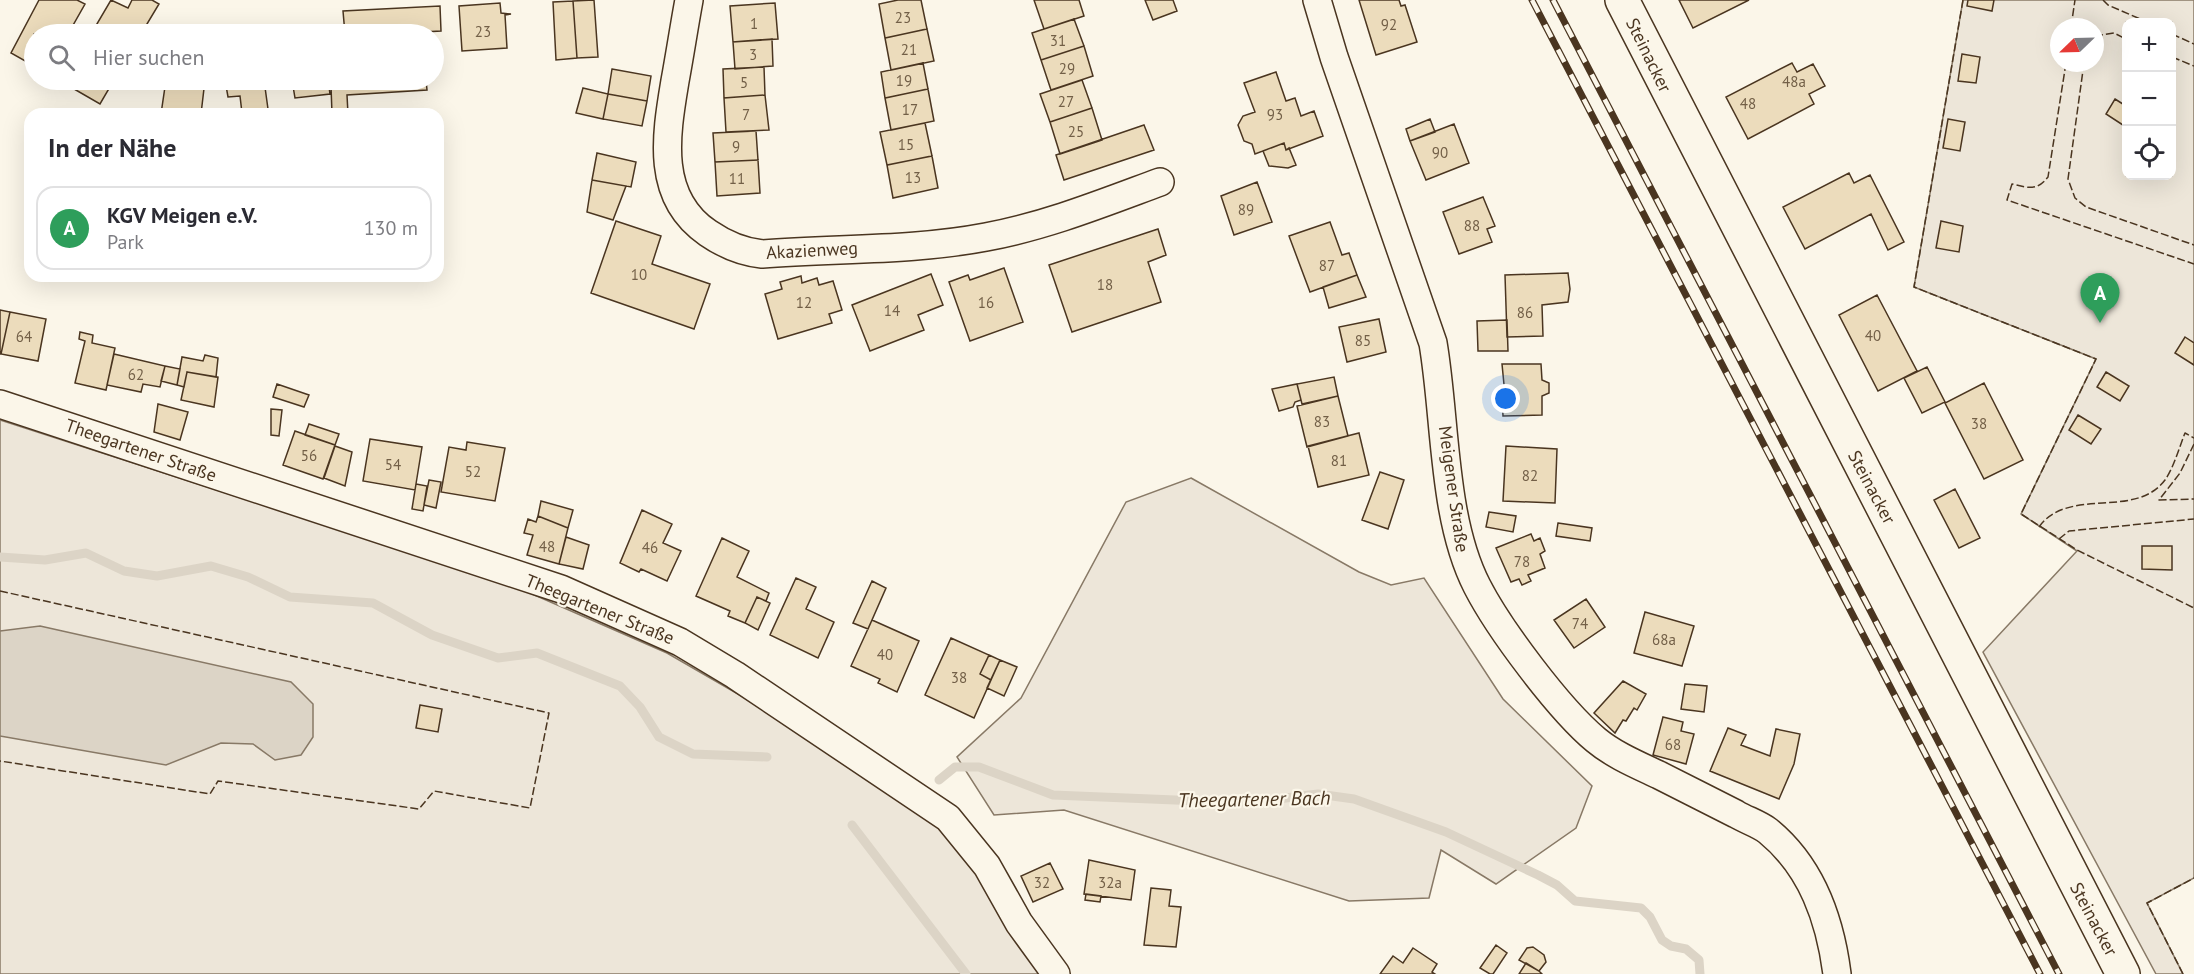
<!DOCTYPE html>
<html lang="de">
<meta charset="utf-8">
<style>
body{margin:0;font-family:"PT Sans",sans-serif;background:#f2f2f3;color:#2b2b33}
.controls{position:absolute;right:18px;top:18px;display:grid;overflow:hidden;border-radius:12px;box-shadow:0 6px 24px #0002}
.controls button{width:54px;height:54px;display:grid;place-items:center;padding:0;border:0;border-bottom:2px solid #e1e1e2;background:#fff;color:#2b2b33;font:30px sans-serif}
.compass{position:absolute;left:2050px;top:18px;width:54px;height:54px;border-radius:50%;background:#fff;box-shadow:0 6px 24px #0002;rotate:247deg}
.you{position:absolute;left:1506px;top:399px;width:21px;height:21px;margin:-15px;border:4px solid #fff;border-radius:50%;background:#1a73e8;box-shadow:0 0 0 9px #1a73e833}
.badge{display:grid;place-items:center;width:39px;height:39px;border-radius:50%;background:#d93025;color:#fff;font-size:20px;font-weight:700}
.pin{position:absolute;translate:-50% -50px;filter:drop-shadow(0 2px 3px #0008)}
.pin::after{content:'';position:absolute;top:32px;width:21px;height:18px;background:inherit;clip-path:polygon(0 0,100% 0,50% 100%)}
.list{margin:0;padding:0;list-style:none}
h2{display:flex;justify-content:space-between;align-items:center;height:78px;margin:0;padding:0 24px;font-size:26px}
h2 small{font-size:20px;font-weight:400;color:#7c7c81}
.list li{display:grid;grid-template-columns:39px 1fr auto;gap:18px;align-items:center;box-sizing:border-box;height:84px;margin:0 12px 12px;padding:0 12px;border:2px solid #e1e1e2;border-radius:18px}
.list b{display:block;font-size:22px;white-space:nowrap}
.list p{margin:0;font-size:20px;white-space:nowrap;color:#7c7c81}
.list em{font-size:20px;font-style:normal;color:#7c7c81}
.icon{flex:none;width:33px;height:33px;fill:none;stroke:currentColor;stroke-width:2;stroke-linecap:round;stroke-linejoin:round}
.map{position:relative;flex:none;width:2194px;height:974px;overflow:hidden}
.search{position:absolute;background:#fff;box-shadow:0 6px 24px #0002;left:24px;top:24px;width:420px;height:66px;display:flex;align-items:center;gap:15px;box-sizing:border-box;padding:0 21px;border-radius:33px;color:#7c7c81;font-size:22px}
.panel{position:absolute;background:#fff;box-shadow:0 6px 24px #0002;left:24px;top:108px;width:420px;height:174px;border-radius:18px}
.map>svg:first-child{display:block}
</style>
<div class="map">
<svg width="2194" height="974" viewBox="0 0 2194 974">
<rect width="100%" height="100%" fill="#fbf6e9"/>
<path fill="#ede6d9" stroke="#887966" stroke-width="1.5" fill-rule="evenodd" d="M1963 0H2194V878L2147 903 2183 974H2156L1983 652 2077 551 2021 514 2096 359 1914 287ZM2126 22H2172V176H2126ZM2059 27H2095V63H2059Z
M0 420 514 586 667 653 800 730 926 815 975 868 1041 974H0Z
M1191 478 1359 572 1391 585 1424 578 1503 699 1592 786 1576 828 1496 884 1441 850 1429 898 1349 901 1064 810 994 815 957 757 1021 698 1126 502Z"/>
<path fill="#dcd4c6" stroke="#887966" stroke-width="1.5" d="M40 626 291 682 313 704V737L301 755 275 760 253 744 221 743 166 765 0 736V631Z"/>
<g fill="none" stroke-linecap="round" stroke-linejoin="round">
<path stroke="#dcd4c6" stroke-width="9" d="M0 557 45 560 86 553 124 571 157 576 211 566 248 577 290 597 373 603 432 635 498 658 537 653 620 686 640 707 659 737 693 754 767 757
M939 780 955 767H979L1053 795 1224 802H1253L1318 794 1354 799 1446 832 1538 875 1557 885 1575 901 1641 908 1650 917 1662 940 1671 946 1686 949 1699 960 1700 974
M852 825 966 974"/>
</g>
<path fill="#ecdcbc" stroke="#4a3520" stroke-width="1.5" d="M39 0H77L85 4 68 34H34V66L11 53Z
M111 0 128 8 132 0H152L159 4 141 34H91Z
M594 0 598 57 577 58 573 1Z
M898 0H921L927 29 885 38 879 4Z
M1034 0H1079L1084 16 1044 29Z
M1145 0H1173L1177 11 1153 20Z
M1359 0H1399L1401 6 1405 5 1417 42 1376 55Z
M1679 0H1749L1693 28Z
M1968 0H1994L1992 11 1967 6Z
M573 1 577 58 556 60 553 2Z
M500 3 501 13 511 14 505 15 507 48 462 51 459 6Z
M775 3 778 39 733 42 730 6Z
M440 6 441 31 423 32V34H401V32L345 34 343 11Z
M1074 19 1084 46 1041 60 1032 33Z
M927 29 934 61 891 70 885 38Z
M772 39 773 66 735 69 733 42Z
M1084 46 1093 76 1051 90 1041 60Z
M1962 54 1980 57 1976 83 1958 81Z
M923 63 928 89 885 98 881 72Z
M1792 63 1797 72 1813 64 1825 86 1809 94 1814 104 1748 139 1726 97Z
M764 67 765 95 724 98 723 69Z
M612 69 651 76 647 101 608 94Z
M1276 72 1286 101 1295 98 1301 116 1314 111 1323 136 1286 150 1284 143 1255 154 1252 144 1244 141 1238 125 1243 116 1255 112 1244 83Z
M64 80H114L100 104 62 82Z
M166 80H205L201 114H161Z
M225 80H264L268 109 242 113 240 96 228 97Z
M292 80H328L330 94 295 98Z
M348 80H426L427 90 347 95 348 114H332L331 86 348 85Z
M1082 80 1092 108 1050 122 1040 94Z
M583 88 608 94 603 119 576 113Z
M928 89 934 121 891 130 885 98Z
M608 94 647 101 642 126 603 119Z
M765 95 769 130 726 132 724 98Z
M2115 99 2126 106V127L2106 114Z
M1092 108 1102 140 1060 154 1050 122Z
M1430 119 1435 132 1410 141 1406 129Z
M1948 119 1965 122 1960 151 1943 148Z
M925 123 932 156 887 165 880 132Z
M1454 124 1469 163 1426 180 1410 141Z
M1144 125 1154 150 1064 180 1056 155Z
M756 131 758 160 715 162 713 133Z
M1284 143 1286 150 1289 148 1296 165 1288 168 1269 166 1263 151Z
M597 153 636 162 631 187 592 180Z
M932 156 938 188 893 198 887 165Z
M758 160 760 193 717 196 715 162Z
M1849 173 1854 183 1870 175 1904 242 1888 250 1871 214 1805 249 1783 207Z
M592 180 626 186 613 220 587 212Z
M1257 182 1272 222 1234 235 1221 196Z
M1483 197 1495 226 1487 229 1492 242 1459 254 1443 212Z
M616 221 661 236 652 264 710 284 694 329 591 293Z
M1941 221 1963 226 1959 252 1936 248Z
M1330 222 1342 255 1349 253 1357 275 1310 292 1289 236Z
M1158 229 1166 255 1148 262 1161 302 1072 332 1049 265Z
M1004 268 1023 322 970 341 949 282 968 275 970 280Z
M1568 273 1570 289 1568 302 1542 305 1543 336 1507 337 1505 275Z
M931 274 943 305 918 315 924 330 870 351 852 305Z
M1357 275 1366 297 1329 308 1323 287Z
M801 276 802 283 817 278 819 285 833 281 842 310 829 314 832 323 778 339 765 294 782 289 780 282Z
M1877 295 1917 371 1878 391 1839 315Z
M0 310 10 312 1 354H0Z
M10 312 46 319 38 361 1 354Z
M1379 319 1386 352 1347 362 1339 327Z
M1507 320 1508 351H1478L1477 321Z
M80 332 93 335 92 343 115 348 106 390 75 383 85 341 79 339Z
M2185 337 2194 343V365L2175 353Z
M114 354 165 366 160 387 143 384 141 392 107 385Z
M205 355 218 358 216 377 187 372 184 387 177 385 182 357 203 361Z
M1502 364H1541L1542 380 1549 383V393L1542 396V415L1503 416 1502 395H1505Z
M165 366 180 369 177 385 161 381Z
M1927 367 1945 402 1922 413 1904 378Z
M187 372 218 377 214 407 181 400Z
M2106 372 2129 386 2120 401 2097 387Z
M1334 377 1338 396 1302 404 1297 384Z
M1984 383 2023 460 1984 479 1945 403Z
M277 384 309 395 304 407 273 397Z
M1297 384 1301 400 1295 402 1293 407 1279 411 1272 389Z
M1338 396 1348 436 1307 447 1297 406Z
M158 404 188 412 180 440 154 432Z
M271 409 282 410 279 436 271 435Z
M2078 415 2101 429 2091 444 2069 430Z
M309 424 339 434 335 445 305 435Z
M295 431 335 445 323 479 283 465Z
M1359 433 1369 475 1318 487 1308 446Z
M370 439 422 447 415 490 363 481Z
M467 442 505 448 495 501 441 492 449 447 466 450Z
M335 446 352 452 345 486 324 478Z
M1506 446 1557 449 1555 503 1503 501Z
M1380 472 1404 480 1388 529 1362 520Z
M429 480 441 482 436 508 424 505Z
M416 484 427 486 423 511 412 509Z
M1955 489 1980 538 1959 548 1934 500Z
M541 501 573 510 568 528 538 516Z
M642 510 672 524 663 543 681 551 667 581 641 569 639 572 620 563Z
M1489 512 1516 516 1513 532 1486 527Z
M538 516 568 528 559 564 527 555 533 535 524 533 528 519 536 522Z
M1558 523 1592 528 1590 541 1556 536Z
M1531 534 1534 541 1540 538 1545 551 1540 554 1545 568 1528 575 1531 581 1522 585 1519 579 1511 582 1496 548Z
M566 537 589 545 583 569 559 564Z
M722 538 749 551 737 577 769 593 766 601 757 597 745 623 728 616 730 611 696 596Z
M2142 546H2172V570L2142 569Z
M796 578 816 587 806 609 834 622 818 658 770 635Z
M872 581 886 588 868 629 853 623Z
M757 597 770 603 758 630 745 623Z
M1586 599 1605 627 1574 648 1554 620Z
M1645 612 1694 626 1682 666 1634 653Z
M872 620 919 641 897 692 878 683 880 679 851 666Z
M951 638 989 655 980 674 991 680 974 718 925 695Z
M989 655 1000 660 991 680 980 674Z
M1000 660 1017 667 1004 696 987 688Z
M1623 681 1646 694 1637 710 1634 708 1626 721 1623 720 1615 733 1594 713Z
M1685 684 1707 686 1704 712 1681 709Z
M420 705 442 709 438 732 416 728Z
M1663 717 1683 722 1681 731 1694 734 1686 764 1653 755Z
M1728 728 1746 735 1741 745 1770 756 1776 729 1800 734 1794 764 1779 799 1710 771Z
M1089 860 1135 870 1131 900 1084 894Z
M1050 863 1063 889 1033 902 1021 876Z
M1151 888 1171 890 1169 906 1181 907 1176 947 1144 945Z
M1086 894 1101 896 1100 902 1085 900Z
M1496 945 1507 953 1493 974H1490L1480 968Z
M1533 947 1544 955 1546 962 1539 971 1519 960 1527 948Z
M1413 948 1437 964 1432 972 1435 974H1380L1393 956 1403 963Z
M1526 963 1539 971 1542 974H1519Z"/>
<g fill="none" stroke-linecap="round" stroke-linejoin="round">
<g stroke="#4a3520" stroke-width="30">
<path id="minor" d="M689 0C684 27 680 54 675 81 666 135 655 197 708 233 724 244 742 252 762 254 836 248 913 251 986 237 1046 226 1103 203 1160 182
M1317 0 1334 57 1433 343C1446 419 1442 518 1477 586 1499 629 1559 709 1596 740 1614 755 1638 765 1659 775 1685 788 1710 801 1736 814 1746 820 1759 824 1768 831 1812 867 1830 919 1837 974
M0 404 561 589 680 642 735 675 948 818 987 866 1019 923 1056 974"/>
</g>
<g stroke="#4a3520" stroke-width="36">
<path id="tertiary" d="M1622 0 2123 974"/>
</g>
<use href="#minor" stroke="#fbf6e9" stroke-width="27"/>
<use href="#tertiary" stroke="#fbf6e9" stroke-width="33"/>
<g stroke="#4a3520" stroke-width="7">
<path id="rail" d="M1532 0 2040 974
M1553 0 2059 974"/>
</g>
<use href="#rail" stroke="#fbf6e9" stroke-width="4.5" stroke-dasharray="14" stroke-linecap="butt"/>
<path stroke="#4a3520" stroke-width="1.5" stroke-dasharray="8 3" stroke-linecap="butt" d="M1963 0 1914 287 2096 359 2021 514 2077 550 2194 608
M2103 0 2108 5 2147 22
M2071 27 2075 0
M2172 34 2194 44
M2095 36 2114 33 2126 39
M2172 57 2194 66
M2066 63 2048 177C2037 191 2029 188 2012 184L2007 200 2194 264
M2084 63 2068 179 2075 198 2086 207 2194 245
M2194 444 2180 473 2159 500 2194 499
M2039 527C2068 486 2135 520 2165 480 2174 467 2179 448 2185 433L2194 438
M2059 539 2069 531 2194 519
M0 591 549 713 530 808 434 791 419 809 218 781 210 794 0 761
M2183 974 2147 903 2194 878"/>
</g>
<g text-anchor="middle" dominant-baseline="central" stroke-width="4.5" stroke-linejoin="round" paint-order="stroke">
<g font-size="15" fill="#725f47">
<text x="903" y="17">23</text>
<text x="754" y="23">1</text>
<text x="1389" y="24">92</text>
<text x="483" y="31">23</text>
<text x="1058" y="40">31</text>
<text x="909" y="49">21</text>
<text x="753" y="54">3</text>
<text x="1067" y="68">29</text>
<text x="904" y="80">19</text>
<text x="1794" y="81">48a</text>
<text x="744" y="82">5</text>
<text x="1066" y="101">27</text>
<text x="1748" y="103">48</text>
<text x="910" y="109">17</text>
<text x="746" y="114">7</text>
<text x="1275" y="114">93</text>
<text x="1076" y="131">25</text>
<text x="906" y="144">15</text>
<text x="736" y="146">9</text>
<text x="1440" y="152">90</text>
<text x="913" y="177">13</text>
<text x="737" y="178">11</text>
<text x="1246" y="209">89</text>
<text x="1472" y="225">88</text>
<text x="1327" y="265">87</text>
<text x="639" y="274">10</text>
<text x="1105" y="284">18</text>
<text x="804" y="302">12</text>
<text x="986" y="302">16</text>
<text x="892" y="310">14</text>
<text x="1525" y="312">86</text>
<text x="1873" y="335">40</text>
<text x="24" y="336">64</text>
<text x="1363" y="340">85</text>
<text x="136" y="374">62</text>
<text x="1322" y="421">83</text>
<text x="1979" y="423">38</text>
<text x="309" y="455">56</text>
<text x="1339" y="460">81</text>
<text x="393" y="464">54</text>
<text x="473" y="471">52</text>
<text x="1530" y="475">82</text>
<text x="547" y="546">48</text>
<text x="650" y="547">46</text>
<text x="1522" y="561">78</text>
<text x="1580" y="623">74</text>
<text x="1664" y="639">68a</text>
<text x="885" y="654">40</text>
<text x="959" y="677">38</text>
<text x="1673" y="744">68</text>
<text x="1042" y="882">32</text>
<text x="1110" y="882">32a</text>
</g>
<g font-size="18" fill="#4a3520" stroke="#fbf6e9">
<text transform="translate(1649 55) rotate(64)">Steinacker</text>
<text transform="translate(812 250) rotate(-3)">Akazienweg</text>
<text transform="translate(141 450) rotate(19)">Theegartener Straße</text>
<text transform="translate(1872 487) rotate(62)">Steinacker</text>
<text transform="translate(1454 489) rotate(82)">Meigener Straße</text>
<text transform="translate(600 609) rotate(22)">Theegartener Straße</text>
<text transform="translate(2094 919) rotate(62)">Steinacker</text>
</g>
<g font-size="20" font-style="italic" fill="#4a3520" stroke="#fbf6e9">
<text transform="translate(1254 799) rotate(-1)">Theegartener Bach</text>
</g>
</g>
</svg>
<div class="controls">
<button>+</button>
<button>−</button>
<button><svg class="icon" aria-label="locate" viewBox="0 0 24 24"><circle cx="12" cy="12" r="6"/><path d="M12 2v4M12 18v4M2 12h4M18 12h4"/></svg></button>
</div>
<svg class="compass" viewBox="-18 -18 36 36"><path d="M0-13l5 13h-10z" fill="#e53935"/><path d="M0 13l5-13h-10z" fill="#7c7c81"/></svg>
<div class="you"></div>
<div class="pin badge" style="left:2100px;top:323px;background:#2e9e5b">A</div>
<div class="search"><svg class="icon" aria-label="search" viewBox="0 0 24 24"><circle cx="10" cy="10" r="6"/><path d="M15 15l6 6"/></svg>Hier suchen</div>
<section class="panel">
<h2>In der Nähe<small></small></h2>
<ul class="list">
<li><span class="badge" style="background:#2e9e5b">A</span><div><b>KGV Meigen e.V.</b><p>Park</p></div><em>130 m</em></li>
</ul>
</section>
</div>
